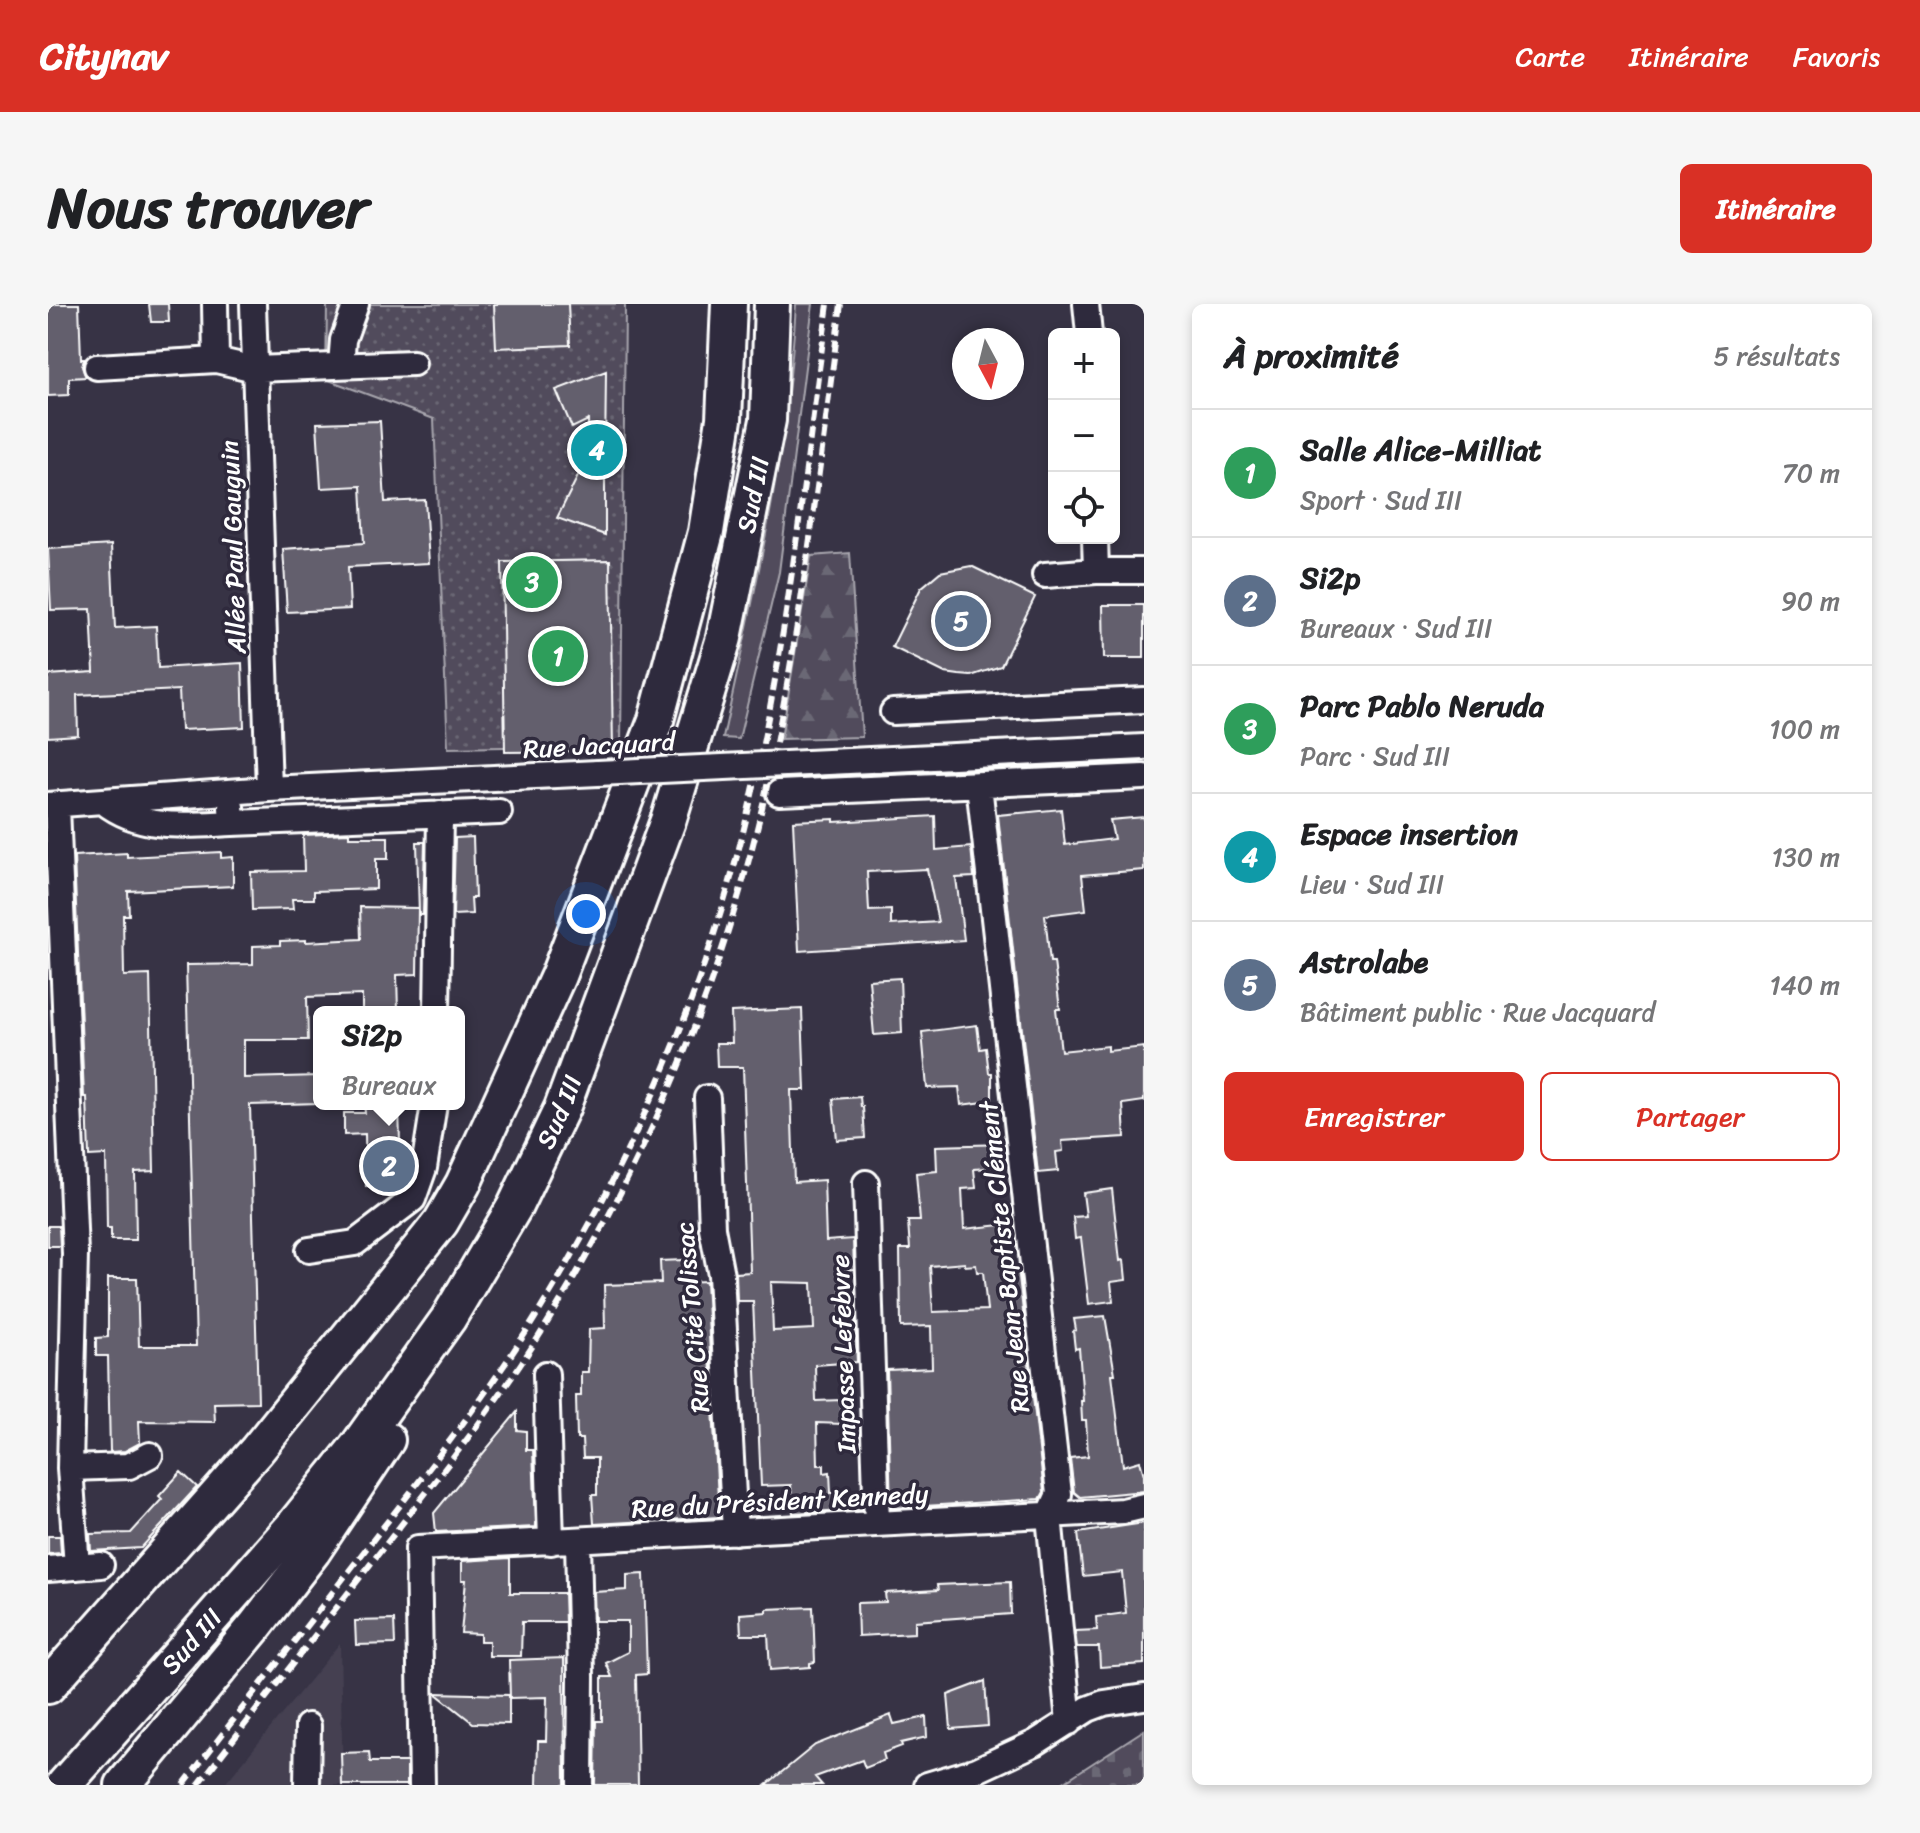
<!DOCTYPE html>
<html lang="fr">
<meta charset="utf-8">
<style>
body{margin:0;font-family:Sriracha,sans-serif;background:#f6f6f6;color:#202124}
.controls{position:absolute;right:24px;top:24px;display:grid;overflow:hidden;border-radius:12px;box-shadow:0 4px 12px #0003}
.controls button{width:72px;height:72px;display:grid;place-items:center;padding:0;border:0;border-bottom:2px solid #e0e0e0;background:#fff;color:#202124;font:40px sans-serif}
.compass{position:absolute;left:904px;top:24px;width:72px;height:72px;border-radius:50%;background:#fff;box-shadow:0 4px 12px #0003;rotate:173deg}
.you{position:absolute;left:538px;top:610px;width:28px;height:28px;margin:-20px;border:6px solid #fff;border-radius:50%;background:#1a73e8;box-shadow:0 0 0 12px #1a73e833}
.badge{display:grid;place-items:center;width:52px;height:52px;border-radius:50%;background:#d93025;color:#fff;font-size:26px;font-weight:700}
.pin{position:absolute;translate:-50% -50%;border:4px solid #fff;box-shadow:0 2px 8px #0006}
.popup{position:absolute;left:265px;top:702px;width:152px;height:104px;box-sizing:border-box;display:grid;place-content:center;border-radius:12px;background:#fff;filter:drop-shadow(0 2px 6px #0005);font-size:26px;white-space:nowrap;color:#757577}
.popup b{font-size:30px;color:#202124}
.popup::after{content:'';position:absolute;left:50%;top:100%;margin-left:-16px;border:16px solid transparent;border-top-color:#fff}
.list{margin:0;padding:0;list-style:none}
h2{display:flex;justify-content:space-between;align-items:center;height:104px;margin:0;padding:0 32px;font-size:34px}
h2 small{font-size:26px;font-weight:400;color:#757577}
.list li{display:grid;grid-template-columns:52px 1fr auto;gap:24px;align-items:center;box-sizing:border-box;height:128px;padding:0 32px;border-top:2px solid #e0e0e0}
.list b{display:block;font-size:30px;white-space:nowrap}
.list p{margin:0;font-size:26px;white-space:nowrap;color:#757577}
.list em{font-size:26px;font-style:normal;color:#757577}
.actions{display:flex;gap:16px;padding:24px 32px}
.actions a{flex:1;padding:18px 0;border:2px solid #d93025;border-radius:12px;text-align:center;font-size:28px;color:#d93025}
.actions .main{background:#d93025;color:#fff}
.icon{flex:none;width:44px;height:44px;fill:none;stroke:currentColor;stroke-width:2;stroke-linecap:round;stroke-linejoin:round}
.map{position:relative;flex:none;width:1096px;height:1481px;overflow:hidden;border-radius:12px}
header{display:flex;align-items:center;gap:48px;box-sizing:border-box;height:112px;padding:0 40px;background:#d93025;color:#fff}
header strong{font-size:38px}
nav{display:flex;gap:44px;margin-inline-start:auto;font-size:28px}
.intro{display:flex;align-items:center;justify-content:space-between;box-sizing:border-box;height:192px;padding:0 48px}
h1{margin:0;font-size:56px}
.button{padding:20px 36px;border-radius:12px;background:#d93025;color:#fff;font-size:28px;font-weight:700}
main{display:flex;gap:48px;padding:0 48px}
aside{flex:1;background:#fff;border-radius:12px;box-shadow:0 4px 12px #0003}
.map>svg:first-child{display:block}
</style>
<header>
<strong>Citynav</strong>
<nav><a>Carte</a><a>Itinéraire</a><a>Favoris</a></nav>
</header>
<div class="intro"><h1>Nous trouver</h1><a class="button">Itinéraire</a></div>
<main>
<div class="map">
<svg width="1096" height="1481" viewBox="0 0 1096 1481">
<defs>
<pattern id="forest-firs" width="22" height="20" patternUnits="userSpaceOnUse" patternTransform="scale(2)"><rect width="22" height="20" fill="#514c5c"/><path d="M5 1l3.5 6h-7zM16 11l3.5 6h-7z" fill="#6b6774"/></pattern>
<pattern id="cemetery-stones" width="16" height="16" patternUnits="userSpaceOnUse" patternTransform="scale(2)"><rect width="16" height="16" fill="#514c5c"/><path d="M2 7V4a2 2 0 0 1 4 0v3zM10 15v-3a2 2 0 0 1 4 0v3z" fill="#6b6774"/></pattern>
<pattern id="park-dots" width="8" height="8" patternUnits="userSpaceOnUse" patternTransform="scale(2)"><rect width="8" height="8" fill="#514c5c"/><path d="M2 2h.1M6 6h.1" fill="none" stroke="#6b6774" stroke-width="1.8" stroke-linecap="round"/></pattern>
</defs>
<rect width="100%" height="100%" fill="#373345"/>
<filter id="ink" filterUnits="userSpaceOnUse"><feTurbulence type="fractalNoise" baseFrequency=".0125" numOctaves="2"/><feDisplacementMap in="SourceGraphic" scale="16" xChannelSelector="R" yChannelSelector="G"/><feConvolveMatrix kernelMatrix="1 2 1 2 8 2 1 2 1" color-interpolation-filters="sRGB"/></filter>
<g filter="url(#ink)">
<path fill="#444051" d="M292 1339 295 1481H176Z"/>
<path fill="#514c5c" stroke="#a8a6ae" stroke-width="2" d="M748 0H765L731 268 691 435 675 434C707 287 739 151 748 0Z"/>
<path fill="url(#forest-firs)" stroke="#a8a6ae" stroke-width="2" d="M802 249 814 433 733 435 763 252Z"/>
<path fill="url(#cemetery-stones)" stroke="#a8a6ae" stroke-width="2" d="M1096 1426V1481H1011Z"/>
<path fill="url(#park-dots)" stroke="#a8a6ae" stroke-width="2" d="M279 0H577L573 441 400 444 386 115 278 75Z"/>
<path fill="#635f6d" stroke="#fff" stroke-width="2" fill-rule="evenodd" d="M0 0H31L33 55H36L34 63 38 73 21 74V91L0 92Z
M101 0H120L121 18H103Z
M446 0H520L522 41 448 44Z
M558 67 557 157V231L509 214 541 150 540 116 524 124 508 86Z
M332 117 337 198 377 196 381 259 300 263 302 305 239 308 235 245 316 239 313 182 273 184 269 119Z
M63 241 67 324 108 322 110 364 194 359 196 423 133 426 131 386 29 391 30 431 0 433V371L46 368 43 305 3 306 0 245Z
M562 256 565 447 457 448 454 258Z
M923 262 987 293 953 362 923 372 911 371 897 369 844 343 873 284 892 268Z
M1055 301H1096V354H1056Z
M1013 505 1017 541 1066 535 1062 516 1096 513V566L1034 571 1038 606 997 611 1002 658H1006L1012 705H1008L1013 747 1060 742V747L1096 743V797L1075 800 1077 833 1014 837 1015 847 1008 848 1010 867 990 869 950 511Z
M887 512 888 546 923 543 926 573 908 574 916 636 751 647 745 517 786 515V518ZM879 565 890 618 843 621V606L821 607 819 568Z
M301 529V533H340V555H328V585L266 587V595H244L245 605 204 606 203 568 256 567 255 531Z
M425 533 427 594H423L424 610 405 611 407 534Z
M369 538H377L375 611H371Z
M173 548V554L185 553V582L80 587 81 611H75L76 672 102 671 106 867 87 868 88 936H63V924H59L58 851 41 852 39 793H36L26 552 79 549V553Z
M312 603 370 604 369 670 349 671 350 708H314V691L259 693 260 736H196V774L271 772V799L202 801 210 1098 166 1099 167 1118 91 1117 92 1139 77 1147 62 1148 60 1052H48V1034L60 1033V974H89L91 1042H148L138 661 205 660V642L232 641V637L258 636V638L313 635Z
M852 674 854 729 826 731 821 676Z
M754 705 757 786H743L746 878 776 876 778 937 805 935 806 965 792 966 793 1011 807 1012 809 1058 767 1061 768 1097 793 1096 794 1120 769 1119 770 1161H776V1169L782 1168 783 1189 813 1188 814 1205 745 1209 743 1181 713 1182 705 997H689L688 969 702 968 695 763H669L668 739H684L683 708ZM723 978 764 979 766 1025 725 1027Z
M929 721 932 745 938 744 941 769H944V797L913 801 911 783 879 784 874 728Z
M812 793 813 803H815L817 834 789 836 785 795Z
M316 800H351L353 881 318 882 317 830 296 831V809H317Z
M956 840 959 863 926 865 928 884 914 885 916 925 953 921 959 965 970 964 996 1188 992 1195 843 1204 839 1066 884 1064 883 1022 853 1023 852 945H862L860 917H872L868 869 889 867 888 842ZM917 959V962L928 961 929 968H935L939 1006 885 1008 882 962Z
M1064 885 1072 957 1076 956 1078 976 1063 978 1065 997 1041 1000 1033 934 1027 935 1025 913 1038 912 1035 889Z
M0 922H11L12 942H0Z
M636 956 637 978 658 977 671 1213 546 1220 544 1191H549V1154H535L534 1135H529L528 1092H533V1068H540L541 1025 557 1024 556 981 613 979 612 957Z
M1057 1012 1067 1070H1064L1075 1162 1092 1157 1096 1171V1187L1032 1193 1026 1188 1022 1154 1040 1152 1038 1116H1034L1033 1097H1035L1031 1044 1027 1045 1025 1027 1028 1026 1026 1015Z
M469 1108V1126L478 1127V1146H485L488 1223 388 1228 386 1209Z
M133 1168 149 1183 93 1244 43 1247 42 1230 83 1229 114 1195 111 1192Z
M1096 1219V1360L1052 1363 1051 1343H1029L1027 1327 1049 1326 1048 1313 1078 1309 1074 1268 1035 1272 1030 1229Z
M0 1232H12L13 1249 0 1250Z
M462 1254V1289H516L517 1318H474L473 1352H441V1337H432V1330L413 1329 418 1276H414V1257Z
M596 1270 599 1370 588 1371 590 1481H547L548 1417H554V1373H564L558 1359 580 1348V1317H547L546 1288 579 1286V1271Z
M962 1278 963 1310 867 1317V1329L810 1332 809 1299 838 1298 837 1289 890 1286 889 1281Z
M765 1303 767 1358 762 1359V1363L722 1366 720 1331H693L692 1310 719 1308V1305Z
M346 1316 347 1340 308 1341 307 1317Z
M516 1354 517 1481H489L490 1437H498L499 1393 462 1394 461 1356Z
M937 1377 940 1422 903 1425 900 1391Z
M387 1389 461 1391V1420L425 1419Z
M843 1411 846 1420 878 1413 879 1433 853 1439 854 1442 835 1449 837 1456 817 1464 814 1456 767 1473 774 1481H718L767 1441Z
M321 1448 322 1458H359V1481H294L293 1449Z"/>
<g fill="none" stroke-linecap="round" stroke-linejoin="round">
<g stroke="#fff" stroke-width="30">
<path id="minor" d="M167 0 168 56
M205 0 221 485
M1038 0 1041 30
M293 61 295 36 308 0
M49 63 168 56 207 65 365 59
M1047 234 1048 267H1096
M997 271 1048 267
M845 408 1096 396
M759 459 1096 443
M931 481 1011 1190 1001 1212 1021 1418
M731 489 1096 473
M56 498C93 527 140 521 184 519L183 503
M0 501 221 485 550 469
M9 502 27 950 22 1164 29 1263
M184 519 451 508
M389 708 392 510
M659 794 664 924 673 971 687 1228
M818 879 829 1220
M261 946 307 939 365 895 376 864 386 800
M498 1070 503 1238
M22 1164 81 1162 102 1151
M530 1236 533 1373 532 1481
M0 1265 53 1261
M259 1481 260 1422
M374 1481 370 1244 1075 1207 1096 1202
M879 1481 929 1466 987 1439 1040 1405 1056 1399 1096 1393"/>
</g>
<g stroke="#fff" stroke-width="40">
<g id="highway">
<path d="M0 1382 209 1146 393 918 415 880 510 672 608 416 658 228 676 115 681 0"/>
<path id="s1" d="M16 1481 246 1221 308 1144 400 1015 467 902 514 804 621 514 676 334 720 116 724 0"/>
<path d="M75 1481 208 1321 265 1247 339 1136"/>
</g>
</g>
<use href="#minor" stroke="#2f2a3d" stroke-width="24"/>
<use href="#highway" stroke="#2f2a3d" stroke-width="34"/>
<path stroke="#fff" stroke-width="6" stroke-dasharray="12 6" stroke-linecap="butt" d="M135 1481C199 1398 264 1315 328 1232 381 1165 434 1097 480 1025 573 878 646 716 690 548 737 369 754 183 780 0
M150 1481C216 1396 283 1311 349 1226 398 1163 448 1100 491 1032 596 865 673 684 717 491 753 330 771 164 793 0"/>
<g stroke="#fff" stroke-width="30" stroke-linecap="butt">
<path id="minor-bridge" d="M550 469 759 459"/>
</g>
<use href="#minor-bridge" stroke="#2f2a3d" stroke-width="24"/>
</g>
</g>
<g text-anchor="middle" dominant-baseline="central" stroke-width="7" stroke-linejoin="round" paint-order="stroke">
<g font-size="26" fill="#fff" stroke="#2f2a3d">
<text stroke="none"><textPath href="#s1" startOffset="1488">Sud III</textPath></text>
<text transform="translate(185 243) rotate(-92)">Allée Paul Gauguin</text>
<text transform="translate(551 441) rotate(-3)">Rue Jacquard</text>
<text stroke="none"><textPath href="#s1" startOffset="840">Sud III</textPath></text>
<text transform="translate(956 953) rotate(-96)">Rue Jean-Baptiste Clément</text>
<text transform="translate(644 1013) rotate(-95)">Rue Cité Tolissac</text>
<text transform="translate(795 1050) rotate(-92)">Impasse Lefebvre</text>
<text transform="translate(732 1197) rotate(-3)">Rue du Président Kennedy</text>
<text stroke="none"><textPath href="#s1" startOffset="192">Sud III</textPath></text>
</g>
</g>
</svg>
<div class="controls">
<button>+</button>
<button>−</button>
<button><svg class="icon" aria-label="locate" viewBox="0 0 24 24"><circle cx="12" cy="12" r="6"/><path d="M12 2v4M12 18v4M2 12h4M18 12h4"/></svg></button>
</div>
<svg class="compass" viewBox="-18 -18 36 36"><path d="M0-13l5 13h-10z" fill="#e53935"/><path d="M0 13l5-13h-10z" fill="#757577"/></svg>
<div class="you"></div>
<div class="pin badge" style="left:510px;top:352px;background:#2e9e5b">1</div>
<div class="pin badge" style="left:341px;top:862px;background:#5c6f8a">2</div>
<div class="popup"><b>Si2p</b>Bureaux</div>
<div class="pin badge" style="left:484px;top:278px;background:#2e9e5b">3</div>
<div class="pin badge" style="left:549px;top:146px;background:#0f9aa8">4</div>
<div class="pin badge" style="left:913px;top:317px;background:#5c6f8a">5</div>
</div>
<aside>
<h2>À proximité<small>5 résultats</small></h2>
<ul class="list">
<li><span class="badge" style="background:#2e9e5b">1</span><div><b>Salle Alice-Milliat</b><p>Sport · Sud III</p></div><em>70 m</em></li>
<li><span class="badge" style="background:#5c6f8a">2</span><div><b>Si2p</b><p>Bureaux · Sud III</p></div><em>90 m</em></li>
<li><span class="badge" style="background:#2e9e5b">3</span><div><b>Parc Pablo Neruda</b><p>Parc · Sud III</p></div><em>100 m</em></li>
<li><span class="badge" style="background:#0f9aa8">4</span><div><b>Espace insertion</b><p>Lieu · Sud III</p></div><em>130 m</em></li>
<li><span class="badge" style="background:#5c6f8a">5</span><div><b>Astrolabe</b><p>Bâtiment public · Rue Jacquard</p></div><em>140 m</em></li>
</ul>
<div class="actions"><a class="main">Enregistrer</a><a>Partager</a></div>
</aside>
</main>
